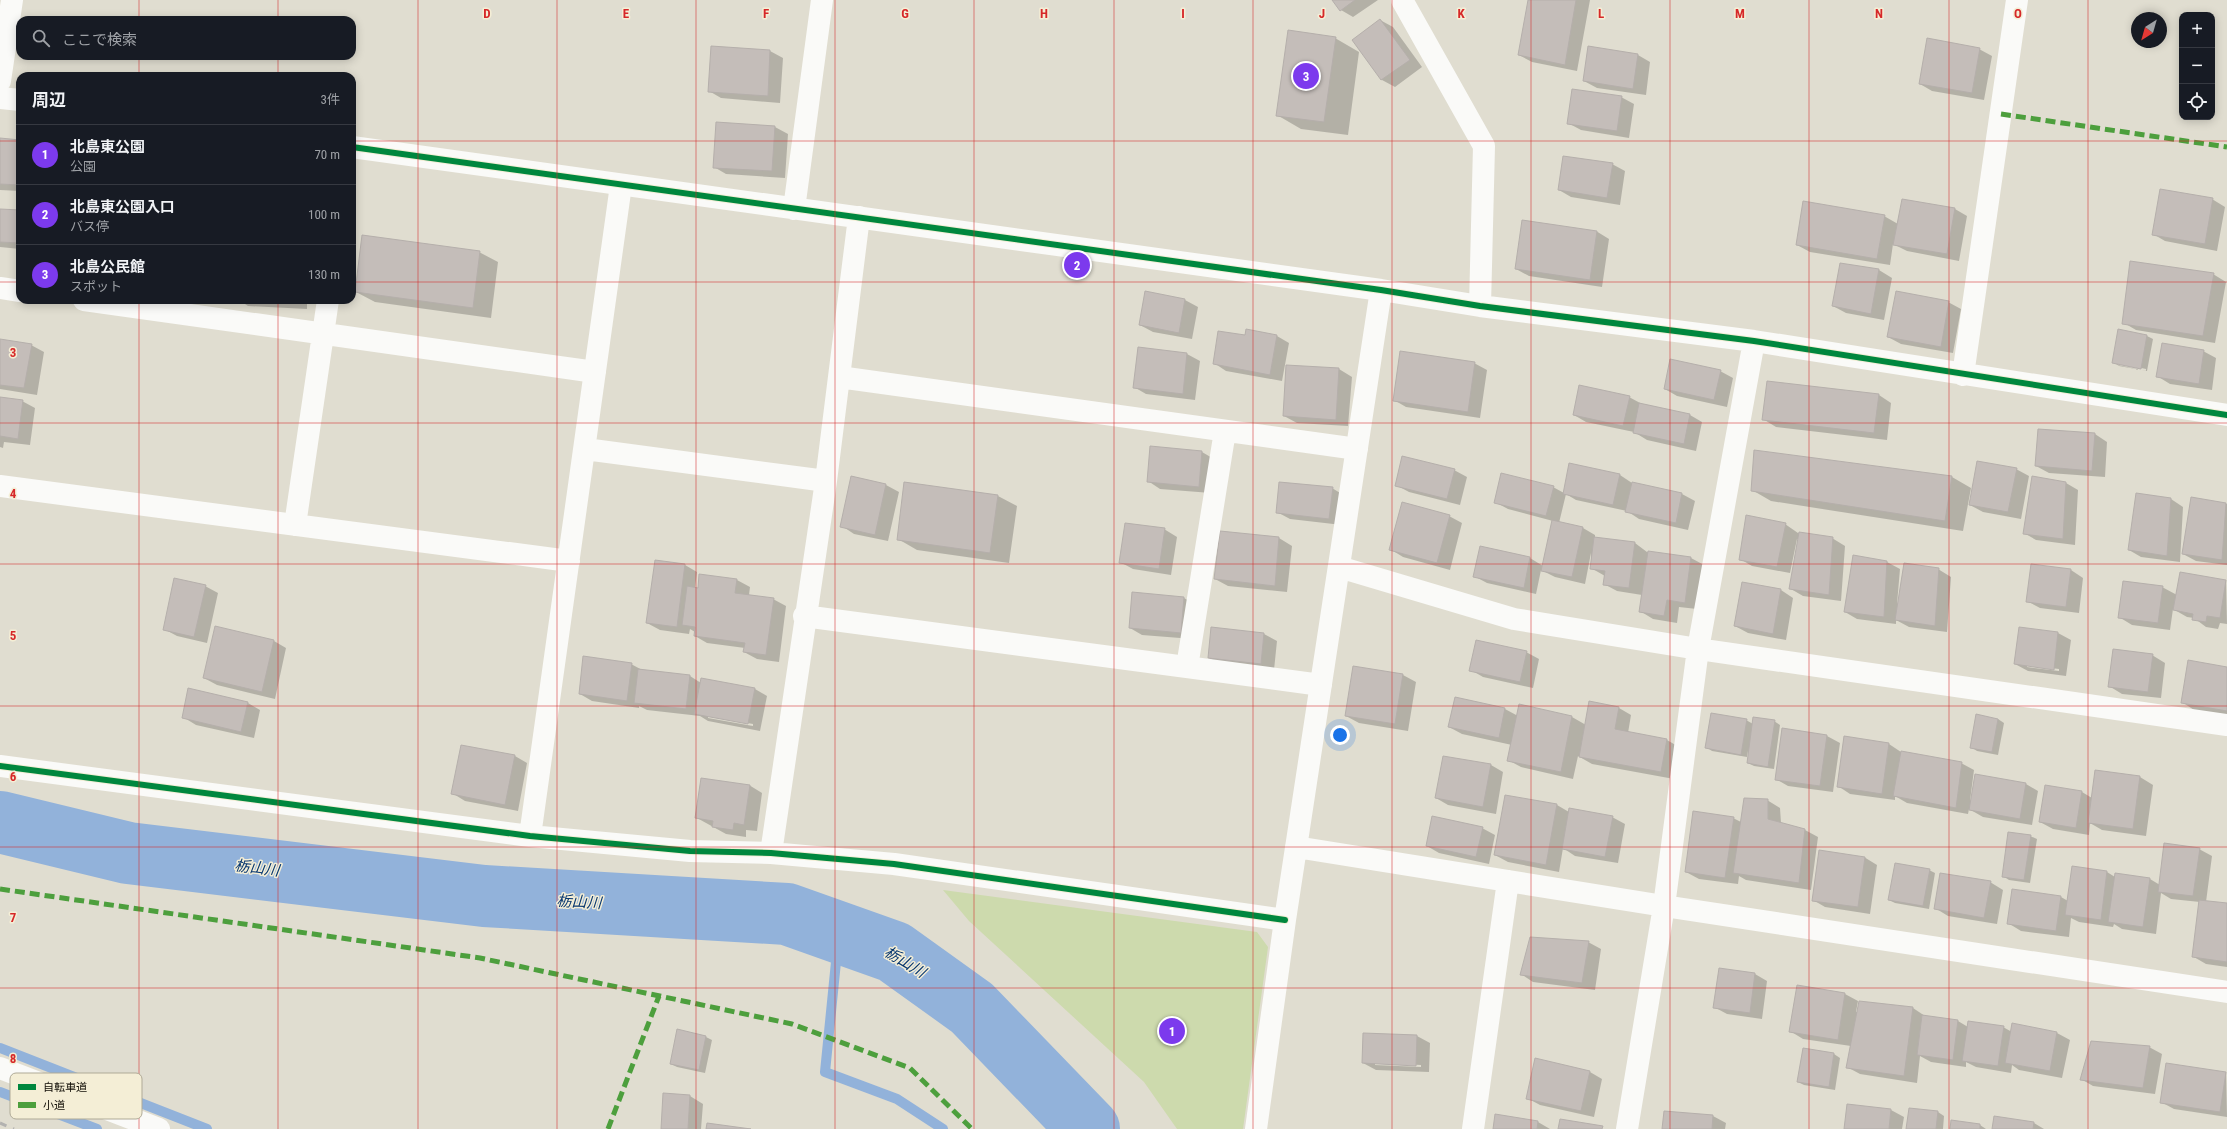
<!DOCTYPE html>
<html lang="ja">
<meta charset="utf-8">
<style>
body{margin:0;font-family:"Roboto Condensed","Noto Sans JP",sans-serif;background:#242831;color:#f1f3f6}
.controls{position:absolute;right:12px;top:12px;display:grid;overflow:hidden;border-radius:8px;box-shadow:0 2px 10px #0003}
.controls button{width:36px;height:36px;display:grid;place-items:center;padding:0;border:0;border-bottom:1px solid #363941;background:#171b24;color:#f1f3f6;font:20px sans-serif}
.compass{position:absolute;left:2131px;top:12px;width:36px;height:36px;border-radius:50%;background:#171b24;box-shadow:0 2px 10px #0003;rotate:217deg}
.you{position:absolute;left:1340px;top:735px;width:14px;height:14px;margin:-10px;border:3px solid #fff;border-radius:50%;background:#1a73e8;box-shadow:0 0 0 6px #1a73e833}
.badge{display:grid;place-items:center;width:26px;height:26px;border-radius:50%;background:#7c3aed;color:#fff;font-size:13px;font-weight:700}
.pin{position:absolute;translate:-50% -50%;border:2px solid #fff;box-shadow:0 1px 4px #0006}
.list{margin:0;padding:0;list-style:none}
h2{display:flex;justify-content:space-between;align-items:center;height:52px;margin:0;padding:0 16px;font-size:17px}
h2 small{font-size:13px;font-weight:400;color:#9ea1a6}
.list li{display:grid;grid-template-columns:26px 1fr auto;gap:12px;align-items:center;box-sizing:border-box;height:60px;padding:0 16px;border-top:1px solid #363941}
.list b{display:block;font-size:15px;white-space:nowrap}
.list p{margin:0;font-size:13px;white-space:nowrap;color:#9ea1a6}
.list em{font-size:13px;font-style:normal;color:#9ea1a6}
.icon{flex:none;width:22px;height:22px;fill:none;stroke:currentColor;stroke-width:2;stroke-linecap:round;stroke-linejoin:round}
.map{position:relative;flex:none;width:2227px;height:1129px;overflow:hidden}
.search{position:absolute;background:#171b24;box-shadow:0 2px 10px #0003;left:16px;top:16px;width:340px;height:44px;display:flex;align-items:center;gap:10px;box-sizing:border-box;padding:0 14px;border-radius:12px;color:#9ea1a6;font-size:15px}
.panel{position:absolute;background:#171b24;box-shadow:0 2px 10px #0003;left:16px;top:72px;width:340px;height:232px;border-radius:12px}
.map>svg:first-child{display:block}
</style>
<div class="map">
<svg width="2227" height="1129" viewBox="0 0 2227 1129">
<rect width="100%" height="100%" fill="#e0ddd0"/>
<path fill="#cddaad" d="M943 890 1257 932 1268 947 1243 1129H1177L1144 1082 969 921Z"/>
<path fill="#0003" fill-rule="evenodd" d="M1334 0H1378L1353 17 1341 10Z
M1529 0H1590L1577 71 1532 62 1519 55Z
M1380 20 1393 27 1422 67 1395 87 1382 80 1353 40Z
M1335 38 1359 52 1348 135 1301 129 1277 115Z
M712 47 770 51 783 58 780 103 721 98 709 91Z
M1979 49 1992 56 1984 100 1932 91 1920 84Z
M1638 55 1650 62 1646 95 1597 88 1584 81Z
M1621 97 1634 104 1629 138 1581 130 1568 123Z
M775 127 788 134 785 178 726 174 714 167Z
M0 139 20 141V191L0 190Z
M1612 164 1625 171 1620 205 1571 197 1559 190Z
M2212 199 2225 207 2217 251 2165 241 2153 234Z
M1955 209 1967 216 1959 261 1907 251 1893 244 1890 265 1810 252 1797 245 1884 216 1898 224Z
M0 210 20 211V249L0 247Z
M1596 231 1609 239 1602 287 1529 276 1516 269Z
M479 252 498 262 491 318 375 302 356 292Z
M1841 264 1879 270 1892 278 1884 320 1846 313 1833 306Z
M2213 274 2226 282 2215 343 2136 330 2124 323Z
M1146 293 1185 300 1198 307 1192 339 1153 332 1140 325Z
M239 300H307V309L248 306Z
M1948 302 1961 309 1953 353 1901 344 1888 337Z
M2119 330 2147 336 2153 339 2147 371 2119 366 2113 362ZM2118 363 2146 369V371L2118 365Z
M1277 336 1289 343 1282 381 1226 371 1214 363 1246 337Z
M0 340 31 345 44 352 37 395 0 389Z
M1138 348 1187 354 1200 361 1195 400 1146 394 1134 387Z
M2203 351 2216 358 2212 390 2170 384 2157 376Z
M1474 363 1487 370 1480 418 1406 407 1394 400Z
M1287 366 1339 369 1352 377 1348 426 1297 423 1284 416Z
M1720 371 1733 378 1727 407 1677 396 1665 389Z
M1879 395 1891 403 1887 440 1776 427 1763 419Z
M1629 397 1642 404 1690 415 1702 422 1696 451 1647 440 1634 432 1586 422 1574 415Z
M0 398 22 401 35 408 30 445 4 442 3 448 0 447Z
M2095 434 2107 442 2105 477 2049 473 2036 466Z
M1755 451 1952 477 1971 488 1963 531 1771 501 1752 490Z
M1202 452 1214 459 1211 493 1160 489 1148 481Z
M2016 469 2029 476 2021 519 1983 512 1970 505Z
M1454 470 1467 477 1460 505 1409 492 1396 485Z
M1620 475 1632 483 1682 494 1695 501 1688 530 1639 519 1627 511 1576 500 1566 494 1559 523 1583 528 1595 535V538L1635 543 1647 552 1691 558 1704 565 1697 609 1679 607 1677 623 1653 619 1640 611 1642 595 1617 591 1604 584 1605 576 1591 568V553L1585 584 1555 577 1541 570 1536 594 1487 583 1474 576 1530 558 1543 566 1553 521 1508 509 1495 502 1553 487 1564 493Z
M852 478 886 485 899 492 888 541 854 534 842 526Z
M905 483 998 496 1017 506 1009 563 917 550 898 539Z
M2066 483 2078 490 2075 545 2036 540 2024 533Z
M1332 488 1345 496 1342 525 1290 519 1277 512Z
M2171 499 2183 507 2180 562 2141 557 2129 550Z
M2225 504H2227V565L2196 561 2183 554Z
M1449 516 1462 523 1450 570 1403 557 1390 549Z
M1785 524 1798 533 1832 538 1845 546 1841 601 1803 596 1791 589 1798 539H1797L1790 573 1752 566 1740 559Z
M1164 529 1177 537 1171 575 1133 569 1120 562Z
M1220 532 1279 538 1292 546 1287 592 1228 586 1215 579Z
M1887 562 1900 569 1897 604 1938 569 1951 577 1947 632 1909 627 1896 620V624L1857 619 1845 612Z
M685 565 697 572 695 588 699 589 700 575 737 580 750 587 749 595 773 599 786 606 779 662 757 659 744 652 745 648 707 643 695 636V632L690 629 689 634 660 630 647 623Z
M2071 570 2083 578 2079 613 2040 608 2027 601Z
M2226 581 2227 624 2220 623 2218 629 2206 627 2194 618 2187 617 2173 609 2170 630 2132 625 2119 617 2162 587 2177 595Z
M205 586 218 593 207 643 177 636 164 629Z
M1781 590 1793 598 1786 640 1748 633 1735 626Z
M1184 598 1196 605 1193 639 1142 635 1130 628Z
M2020 628 2058 633 2071 640 2066 676 2028 671 2015 664ZM2027 665 2059 669V671L2027 667Z
M1212 629 1264 634 1277 641 1274 670 1221 665 1209 658Z
M274 641 286 648 275 699 217 685 204 678Z
M1526 652 1539 659 1533 688 1483 677 1471 670Z
M2152 655 2165 663 2161 698 2122 694 2109 686Z
M631 664 644 671 690 676 701 683 755 689 767 696 760 731 708 721 700 716 647 710 639 706V708L592 701 580 694ZM708 716 753 724V726L708 718Z
M1354 667 1403 675 1416 682 1408 731 1359 723 1346 716Z
M2227 668V715L2194 710 2182 702Z
M1455 698 1505 709 1518 716 1520 706 1572 717 1586 725 1619 708 1631 715 1628 733 1667 740 1679 747 1674 779 1592 764 1578 756 1573 779 1521 767 1508 760 1512 745 1462 734 1449 727Z
M248 703 260 710 254 738 196 725 183 717Z
M1998 719 2004 723 1998 755 1977 751 1971 747Z
M1746 720 1753 724 1774 721 1780 725 1774 769 1754 766 1748 763 1749 751H1748L1747 757 1712 751 1706 747Z
M1782 729 1827 736 1840 743 1833 792 1788 786 1776 779Z
M1844 737 1889 744 1901 752 1961 763 1974 770 1970 801 2026 784 2038 791 2032 825 1983 817 1969 809 1968 814 1907 803 1895 796V800L1850 794 1838 786Z
M515 756 527 763 518 811 465 801 452 793Z
M1491 765 1503 772 1496 814 1448 805 1436 798Z
M2096 771 2140 777 2153 785 2146 836 2102 830 2090 823 2089 835 2053 829 2040 822 2082 792 2092 798Z
M749 785 762 793 757 831 746 830V837L726 834 697 818Z
M1767 800 1780 808 1781 823 1805 830 1818 837 1811 890 1746 880 1739 876 1738 884 1699 879 1686 872 1733 818 1741 822Z
M1557 805 1569 812 1612 817 1625 824 1618 863 1575 856 1563 848 1559 872 1508 862 1495 855Z
M1482 828 1495 835 1489 864 1439 853 1427 846Z
M2030 836 2037 839 2030 883 2009 880 2003 876Z
M2199 849 2212 856 2206 902 2227 905V967L2206 964 2194 957 2200 902 2171 899 2161 893 2156 934 2122 929 2114 924 2113 927 2079 922 2071 918 2069 937 2021 931 2008 923 2061 897 2068 901 2073 867 2107 872 2115 877 2150 879 2160 885Z
M1864 857 1877 865 1870 914 1825 907 1813 900Z
M1929 870 1935 873 1929 909 1895 903 1889 900Z
M1990 882 2003 890 1997 924 1948 916 1935 908Z
M1588 942 1601 949 1595 990 1533 982 1521 974Z
M1755 974 1767 981 1762 1019 1727 1014 1714 1007Z
M1798 987 1845 994 1858 1001 1856 1012H1858L1913 1008 1925 1016 1958 1021 1968 1027H2003L2012 1032 2013 1024 2057 1033 2070 1040 2062 1078 2019 1070 2012 1065 2011 1073 1976 1067 1966 1062V1067L1931 1062 1920 1056 1917 1083 1860 1074 1847 1067 1851 1046 1803 1039 1790 1031Z
M678 1031 706 1037 712 1040 705 1073 677 1067 671 1064Z
M1417 1036 1430 1043 1429 1072 1376 1070 1363 1063ZM1375 1063 1421 1065V1067L1375 1065Z
M2149 1047 2162 1054 2155 1094 2093 1086 2081 1079Z
M1803 1049 1834 1054 1840 1058 1835 1090 1804 1085 1798 1082Z
M1590 1072 1602 1079 1594 1117 1540 1105 1527 1098Z
M2226 1072 2227 1117 2174 1109 2161 1102Z
M664 1095 690 1096 703 1104 701 1129H663Z
M1910 1109 1938 1112 1944 1116 1943 1129H1907Z
M1891 1110 1904 1117 1902 1129H1845Z
M1665 1112 1713 1116 1726 1123 1725 1129H1663Z
M1496 1115 1538 1122 1550 1129H1494Z
M1994 1118 2034 1123 2044 1129H1993Z
M1952 1121 1980 1125 1986 1129H1951Z"/>
<g fill="none" stroke-linecap="round" stroke-linejoin="round">
<path stroke="#92b2da" stroke-width="10" d="M839 932 825 1072 897 1099 943 1129
M0 1048 207 1129
M0 1092 97 1129"/>
<path stroke="#92b2da" stroke-width="62" d="M0 822 128 853 484 896 787 914 894 952 972 1008 1089 1129"/>
</g>
<path fill="#c4bdb9" stroke="#b5afab" d="M1332 0H1355L1340 11Z
M1528 0H1576L1565 65 1518 55Z
M1380 19 1410 60 1381 80 1352 40Z
M1288 30 1336 37 1324 122 1276 116Z
M1927 38 1980 48 1972 93 1919 84Z
M711 46 770 50 768 96 708 92Z
M1588 46 1638 54 1633 89 1583 81Z
M1572 89 1622 96 1617 131 1567 124Z
M716 122 775 126 772 171 713 168Z
M0 138 20 140V185L0 184Z
M1563 156 1613 163 1607 198 1558 190Z
M2160 189 2213 198 2205 244 2152 235Z
M1902 199 1955 208 1947 254 1893 245Z
M1803 201 1885 215 1877 259 1796 245Z
M0 209 20 210V243L0 242Z
M1522 220 1597 231 1590 280 1515 269Z
M362 235 480 251 473 308 355 292Z
M2130 261 2214 273 2203 336 2122 324Z
M1840 263 1879 269 1871 314 1832 306Z
M1145 291 1185 299 1179 333 1139 325Z
M1896 291 1949 301 1941 347 1887 337Z
M255 300H294V302Z
M1246 329 1277 335 1270 375 1213 364 1218 331 1245 335Z
M2118 329 2147 335 2141 369 2112 363Z
M0 339 32 344 24 388 0 385Z
M2162 343 2204 350 2199 384 2156 377Z
M1138 347 1187 353 1183 394 1133 388Z
M1400 351 1475 362 1468 412 1393 401Z
M1670 359 1721 370 1714 400 1664 389Z
M1286 365 1339 368 1336 420 1283 416Z
M1767 381 1879 394 1874 433 1762 420Z
M1579 385 1630 396 1623 426 1573 415Z
M0 397 23 400 18 439 0 436Z
M1639 403 1690 414 1684 444 1633 433Z
M2038 429 2095 433 2092 471 2035 466Z
M1150 446 1202 451 1199 487 1147 482Z
M1754 450 1952 476 1945 521 1751 491Z
M1402 456 1455 469 1447 499 1395 486Z
M1977 461 2017 468 2008 512 1969 505Z
M1569 463 1620 474 1613 505 1563 494Z
M1501 473 1554 486 1546 516 1494 503Z
M851 476 886 484 875 535 840 527Z
M2032 476 2066 482 2063 539 2023 534Z
M904 482 998 495 990 553 897 540Z
M1279 482 1333 487 1329 519 1276 513Z
M1632 482 1682 493 1676 523 1625 512Z
M2136 493 2171 498 2167 556 2128 550Z
M2191 497 2226 503 2222 560 2182 554Z
M1402 502 1450 515 1437 563 1389 550Z
M1746 515 1786 523 1777 567 1739 560Z
M1552 520 1583 527 1572 577 1541 571Z
M1125 523 1165 528 1159 569 1119 563Z
M1220 531 1279 537 1275 586 1214 579Z
M1799 532 1833 537 1829 595 1789 589Z
M1594 537 1635 542 1629 588 1603 585 1605 571 1590 569Z
M1480 546 1530 557 1524 588 1473 577Z
M1648 551 1691 557 1685 603 1667 600 1664 616 1639 612Z
M1853 555 1887 561 1884 617 1844 612Z
M655 560 685 564 677 627 646 623Z
M1904 563 1939 568 1935 626 1895 620Z
M2031 564 2071 569 2066 607 2026 602Z
M2180 572 2226 580 2220 618 2207 616 2206 622 2192 620 2193 614 2173 610Z
M699 574 737 579 735 593 774 598 766 655 743 652 745 643 694 636 695 627 682 625 687 586 698 588Z
M174 578 206 585 194 637 163 630Z
M2123 581 2163 586 2158 623 2118 618Z
M1742 582 1781 589 1773 634 1734 626Z
M1132 592 1184 597 1181 633 1129 628Z
M215 626 274 640 262 692 203 678Z
M1211 627 1264 633 1261 664 1208 658Z
M2019 627 2058 632 2054 670 2014 664Z
M1476 640 1527 651 1520 682 1469 671Z
M2113 649 2153 654 2148 692 2108 687Z
M583 656 632 663 627 701 579 694Z
M2188 660 2227 667V711L2181 703Z
M1353 666 1403 674 1395 724 1345 716Z
M638 669 690 675 686 709 634 703Z
M701 678 755 688 748 724 694 714Z
M188 688 248 702 241 732 182 718Z
M1455 697 1505 708 1499 738 1448 727Z
M1589 701 1619 707 1615 729 1667 739 1661 772 1579 757Z
M1519 704 1572 716 1561 772 1507 761Z
M1711 713 1747 719 1741 755 1705 748Z
M1976 714 1998 719 1992 752 1970 748Z
M1753 717 1775 720 1768 767 1747 763Z
M1782 728 1827 735 1820 786 1775 780Z
M1844 736 1889 743 1882 794 1837 787Z
M461 745 515 755 505 805 451 794Z
M1901 751 1962 762 1956 808 1893 796Z
M1443 756 1491 764 1483 807 1435 798Z
M2095 770 2140 776 2133 829 2088 823Z
M1975 774 2026 783 2020 819 1969 810Z
M701 778 750 785 744 825 734 823 733 830 712 827 713 821 695 818Z
M2045 785 2082 791 2076 828 2039 822Z
M1505 795 1557 804 1546 865 1494 855Z
M1744 798 1768 799V819L1805 829 1799 883 1733 873Z
M1569 808 1613 816 1605 857 1562 849Z
M1693 811 1734 817 1725 878 1685 872Z
M1432 816 1483 827 1476 857 1426 846Z
M2008 832 2031 835 2024 880 2002 877Z
M2164 843 2200 848 2193 896 2158 892Z
M1819 850 1865 857 1858 907 1812 901Z
M1895 863 1930 869 1923 906 1888 900Z
M2072 866 2107 871 2101 920 2065 915Z
M1940 873 1991 881 1984 918 1934 909Z
M2115 873 2150 878 2143 927 2108 922Z
M2012 889 2061 896 2056 931 2007 924Z
M2199 900 2227 903V962L2192 957Z
M1530 937 1589 941 1582 983 1520 975Z
M1719 968 1755 973 1750 1013 1713 1008Z
M1797 985 1845 993 1838 1040 1789 1032Z
M1859 1001 1913 1007 1904 1076 1846 1068Z
M1922 1015 1958 1020 1953 1060 1917 1055Z
M1968 1021 2004 1026 1998 1066 1962 1061Z
M2012 1023 2057 1032 2050 1071 2005 1063Z
M677 1029 706 1036 699 1070 670 1064Z
M1363 1033 1417 1035 1416 1066 1362 1063Z
M2091 1041 2150 1046 2143 1088 2080 1080Z
M1803 1048 1834 1053 1829 1087 1797 1082Z
M1535 1058 1590 1071 1581 1111 1526 1099Z
M2166 1063 2226 1072 2220 1112 2160 1103Z
M663 1093 690 1095 688 1129H661Z
M1847 1104 1891 1109 1889 1129H1844Z
M1909 1108 1938 1111 1936 1129H1906Z
M1664 1111 1713 1115 1712 1129H1662Z
M1495 1114 1538 1121 1537 1129H1493Z
M1994 1116 2034 1122 2033 1129H1992Z
M1560 1119 1603 1126 1602 1129H1558Z
M1951 1120 1980 1124V1129H1950Z
M707 1123 751 1129H706Z"/>
<g fill="none" stroke-linecap="round" stroke-linejoin="round">
<path stroke="#fafaf8" stroke-width="22" d="M1402 0 1484 146 1480 306
M0 81 12 0
M0 98 20 100
M352 147 1381 290 1480 306 1754 341 2227 415
M794 209 822 0
M0 288 20 291
M84 300 595 372
M1963 375 2017 0
M839 377 1357 449
M585 449 826 481
M0 486 569 561
M295 525 328 300
M1339 567 1514 619 1698 649 2227 725
M804 616 1321 685
M1187 667 1225 431
M0 766 530 836 690 851 771 853 894 864 1285 920
M530 836 621 185
M1296 847 1664 906 2227 992
M771 853 826 481 859 217
M0 1068 159 1129
M1256 1129 1285 920 1381 290
M1473 1129 1508 881
M1627 1129 1664 906 1698 649 1754 341"/>
<path stroke="#b3b2b0" stroke-width="3" stroke-dasharray="7 7" stroke-linecap="butt" d="M0 1123 14 1129"/>
<path stroke="#4d9f3d" stroke-width="5" stroke-dasharray="10 5" stroke-linecap="butt" d="M2001 114 2227 147
M0 889 480 958 792 1024 910 1068 972 1129
M608 1129 659 996"/>
<g stroke="#f4eed6" stroke-width="8">
<path id="cycleway" d="M352 147 1381 290 1480 306 1754 341 2227 415
M0 766 530 836 690 851 771 853 894 864 1285 920"/>
</g>
<use href="#cycleway" stroke="#00873e" stroke-width="6"/>
</g>
<path fill="none" stroke="#d62828" stroke-width="1" stroke-opacity="0.55" d="M139 0V20M278 0V20M418 0V1129M557 0V1129M696 0V1129M835 0V1129M974 0V1129M1114 0V1129M1253 0V1129M1392 0V1129M1531 0V1129M1670 0V1129M1809 0V1129M1949 0V1129M2088 0V1129M139 56V76M278 56V76M0 141H20M352 141H2227M0 282H20M352 282H2227M139 300V1129M278 300V1129M0 423H2227M0 564H2227M0 706H2227M0 847H2227M0 988H2227"/>
<g text-anchor="middle" dominant-baseline="central" stroke-width="3" stroke-linejoin="round" paint-order="stroke">
<g font-size="15" font-style="italic" fill="#06366f" stroke="#f4eed6">
<text transform="translate(257 868) rotate(7)">栃山川</text>
<text transform="translate(579 902) rotate(3)">栃山川</text>
<text transform="translate(905 962) rotate(31)">栃山川</text>
</g>
</g>
<rect x="10" y="1073" width="132" height="46" rx="6" fill="#f4eed6" stroke="#afaa97" stroke-width="1"/>
<rect x="18" y="1084" width="18" height="6" fill="#00873e"/>
<rect x="18" y="1102" width="18" height="6" fill="#4d9f3d"/>
<g font-size="11" fill="#0f0c05">
<text x="43" y="1091">自転車道</text>
<text x="43" y="1109">小道</text>
</g>
<g font-size="13" text-anchor="middle" font-weight="bold" fill="#d62828" stroke="#f4eed6" stroke-width="3" stroke-linejoin="round" paint-order="stroke">
<text x="487" y="18">D</text>
<text x="626" y="18">E</text>
<text x="766" y="18">F</text>
<text x="905" y="18">G</text>
<text x="1044" y="18">H</text>
<text x="1183" y="18">I</text>
<text x="1322" y="18">J</text>
<text x="1461" y="18">K</text>
<text x="1601" y="18">L</text>
<text x="1740" y="18">M</text>
<text x="1879" y="18">N</text>
<text x="2018" y="18">O</text>
<text x="13" y="357">3</text>
<text x="13" y="498">4</text>
<text x="13" y="640">5</text>
<text x="13" y="781">6</text>
<text x="13" y="922">7</text>
<text x="13" y="1063">8</text>
</g>
</svg>
<div class="controls">
<button>+</button>
<button>−</button>
<button><svg class="icon" aria-label="locate" viewBox="0 0 24 24"><circle cx="12" cy="12" r="6"/><path d="M12 2v4M12 18v4M2 12h4M18 12h4"/></svg></button>
</div>
<svg class="compass" viewBox="-18 -18 36 36"><path d="M0-13l5 13h-10z" fill="#e53935"/><path d="M0 13l5-13h-10z" fill="#9ea1a6"/></svg>
<div class="you"></div>
<div class="pin badge" style="left:1172px;top:1031px">1</div>
<div class="pin badge" style="left:1077px;top:265px">2</div>
<div class="pin badge" style="left:1306px;top:76px">3</div>
<div class="search"><svg class="icon" aria-label="search" viewBox="0 0 24 24"><circle cx="10" cy="10" r="6"/><path d="M15 15l6 6"/></svg>ここで検索</div>
<section class="panel">
<h2>周辺<small>3件</small></h2>
<ul class="list">
<li><span class="badge">1</span><div><b>北島東公園</b><p>公園</p></div><em>70 m</em></li>
<li><span class="badge">2</span><div><b>北島東公園入口</b><p>バス停</p></div><em>100 m</em></li>
<li><span class="badge">3</span><div><b>北島公民館</b><p>スポット</p></div><em>130 m</em></li>
</ul>
</section>
</div>
